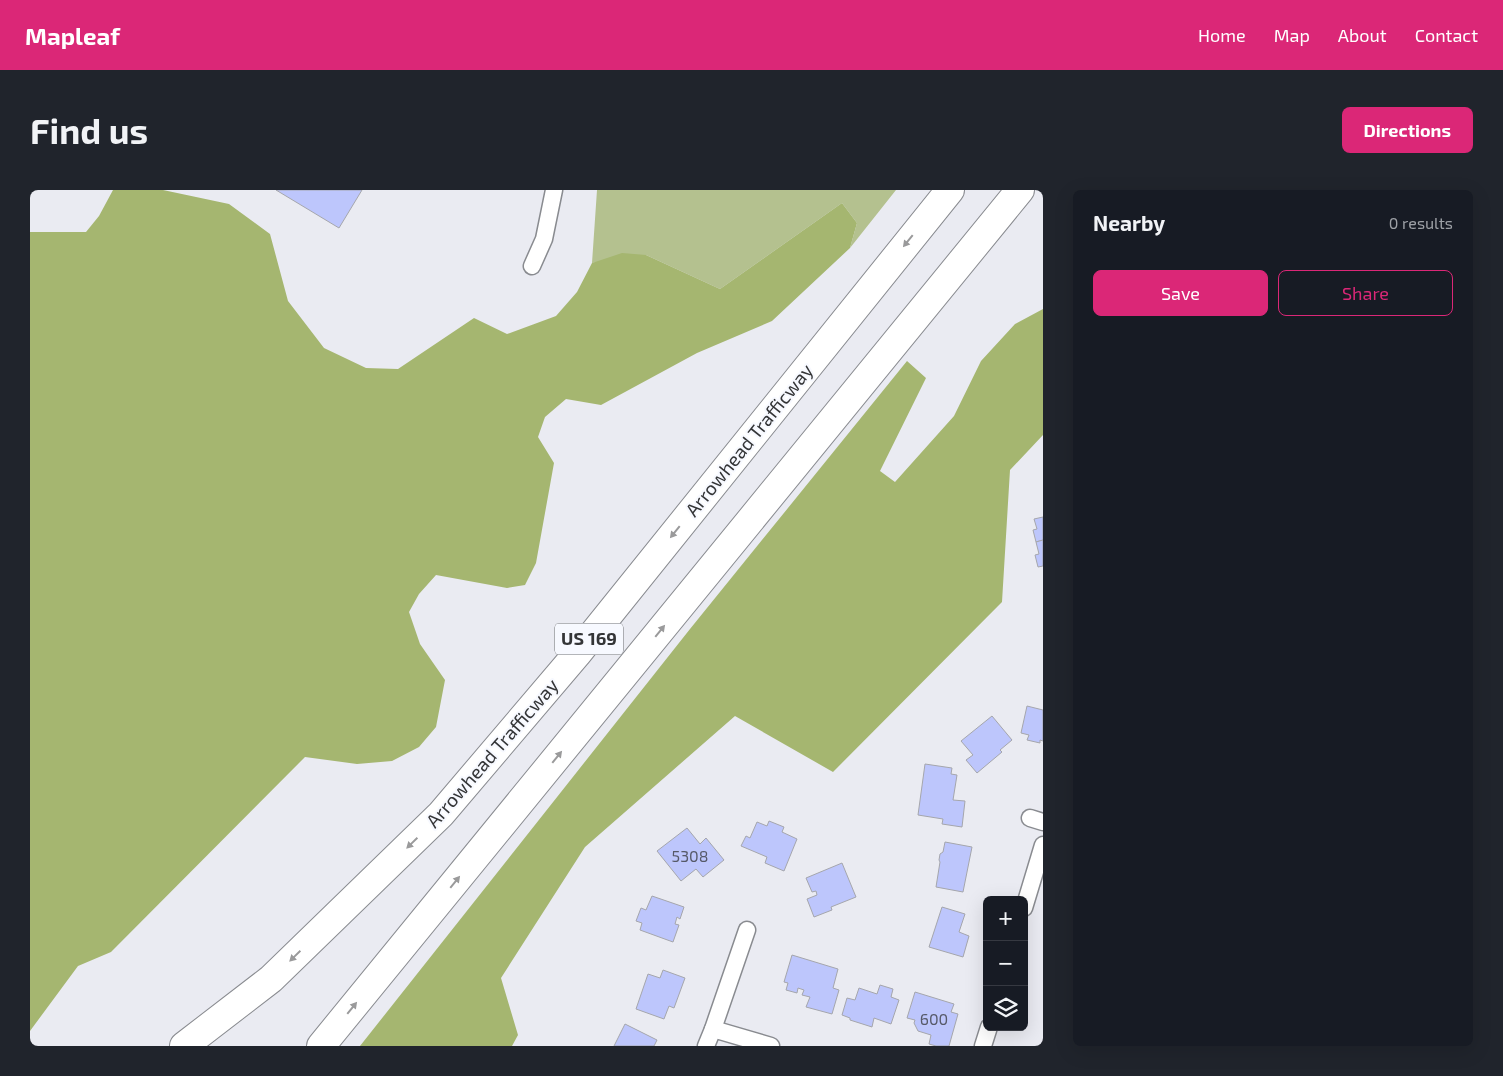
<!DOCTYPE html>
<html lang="en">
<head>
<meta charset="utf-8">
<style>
  body { margin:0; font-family:"Exo 2",sans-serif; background:#20242c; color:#f1f3f6 }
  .controls { position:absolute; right:15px; bottom:15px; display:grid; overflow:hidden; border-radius:8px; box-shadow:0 5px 20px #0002 }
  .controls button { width:45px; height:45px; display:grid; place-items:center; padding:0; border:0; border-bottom:1px solid #363941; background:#171b24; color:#f1f3f6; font:25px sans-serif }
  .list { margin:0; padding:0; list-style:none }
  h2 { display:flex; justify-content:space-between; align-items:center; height:65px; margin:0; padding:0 20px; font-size:21px }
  h2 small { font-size:16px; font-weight:400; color:#9ea1a6 }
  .actions { display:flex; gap:10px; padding:15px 20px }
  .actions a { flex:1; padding:11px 0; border:1px solid #db2777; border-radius:8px; text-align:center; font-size:18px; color:#db2777 }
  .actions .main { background:#db2777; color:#fff }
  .icon { flex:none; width:28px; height:28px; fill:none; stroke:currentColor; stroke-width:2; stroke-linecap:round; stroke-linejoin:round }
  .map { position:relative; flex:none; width:1013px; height:856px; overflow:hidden; border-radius:8px }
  header { display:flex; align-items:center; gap:30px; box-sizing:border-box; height:70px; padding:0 25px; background:#db2777; color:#fff }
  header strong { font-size:24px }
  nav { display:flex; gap:28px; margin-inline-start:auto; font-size:18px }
  .intro { display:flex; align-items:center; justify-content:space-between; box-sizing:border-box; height:120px; padding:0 30px }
  h1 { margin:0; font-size:35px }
  .button { padding:12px 22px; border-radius:8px; background:#db2777; color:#fff; font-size:18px; font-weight:700 }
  main { display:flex; gap:30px; padding:0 30px }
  aside { flex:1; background:#171b24; border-radius:8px; box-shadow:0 5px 20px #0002 }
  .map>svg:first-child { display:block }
</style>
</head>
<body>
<header>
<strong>Mapleaf</strong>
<nav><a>Home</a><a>Map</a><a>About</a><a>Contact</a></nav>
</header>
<div class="intro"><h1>Find us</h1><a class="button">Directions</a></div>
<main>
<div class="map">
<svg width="1013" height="856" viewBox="0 0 1013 856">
  <rect width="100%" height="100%" fill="#eaebf2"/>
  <polygon fill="#b4c18f" points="567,0 866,0 820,58 827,33 812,13 690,99 616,65 562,73"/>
  <g fill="#a5b670">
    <polygon points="83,0 133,0 199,14 240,44 258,111 294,158 336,178 368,179 444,128 477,144 526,126 547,102 562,73 592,63 616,65 690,99 812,13 827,33 820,58 742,131 667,163 571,215 536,209 515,227 508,247 524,273 506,373 495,395 477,398 406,385 389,404 379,422 390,454 415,490 406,537 389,557 362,571 327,574 275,567 81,762 48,776 0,841 0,42 56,42 69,26"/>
    <polygon points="1013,119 1013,245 980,280 972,412 803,582 705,526 555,657 471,788 488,845 482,856 330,856 660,439 877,171 896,188 850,281 865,292 924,226 951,171 985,134"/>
  </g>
  <g fill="#bdc6fc" stroke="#a5a6ac">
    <polygon points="246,0 332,0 309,38"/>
    <polygon points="1013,327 1013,350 1006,352 1003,340 1007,339 1004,329"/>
    <polygon points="1013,350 1013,376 1008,377 1005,365 1009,364 1006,352"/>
    <polygon points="997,516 1013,520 1013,551 1010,550 1010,553 997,550 999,545 991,543"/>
    <polygon points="962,526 982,550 970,560 972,562 947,583 936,570 943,565 931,551"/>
    <polygon points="895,574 922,578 921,584 927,585 923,610 935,611 932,637 912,634 913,629 888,625"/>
    <polygon points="739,631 754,637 752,642 767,649 754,681 735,673 737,667 711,656 716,646 720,648 727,632 737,636"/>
    <polygon points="657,638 670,654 676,648 694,670 673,687 666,679 651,691 627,661"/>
    <polygon points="915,652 942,657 933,702 906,697 910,672 909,670 910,664 913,662"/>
    <polygon points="812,673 826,707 801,717 802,720 784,727 777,709 787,705 786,701 782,702 776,688"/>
    <polygon points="622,706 654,717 650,729 647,727 645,734 649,735 643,752 610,740 612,733 606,731 611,718 616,720"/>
    <polygon points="912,717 935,724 929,742 939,746 933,767 899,757"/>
    <polygon points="762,765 808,779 803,798 809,800 802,824 776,817 780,807 772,805 774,800 768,798 767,803 756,800 758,793 754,792"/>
    <polygon points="633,780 655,788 644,818 639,816 634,829 606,819 618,784 630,788"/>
    <polygon points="850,795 863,799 861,807 869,810 861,834 844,828 842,837 820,830 820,828 812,825 817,808 825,810 829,798 847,804"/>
    <polygon points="885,802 924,814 921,822 928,824 919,856 906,856 899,854 901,845 888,841 884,833 885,830 877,828"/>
    <polygon points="595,834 627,850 624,856 584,856"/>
  </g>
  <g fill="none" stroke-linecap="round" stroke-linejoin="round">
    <defs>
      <g id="minor">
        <polyline points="502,76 514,49 524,0"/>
        <polyline points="1000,628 1013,632"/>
        <polyline points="994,718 1013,655"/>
        <polyline points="683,839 741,856"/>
        <polyline points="676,856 683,839 717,740"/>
        <polyline points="953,856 959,837"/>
      </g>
      <g id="motorway">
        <polyline points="154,856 241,789 411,624 547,464 920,0"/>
        <polyline points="291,856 990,0"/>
      </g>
    </defs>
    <use href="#minor" stroke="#898b90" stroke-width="19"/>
    <use href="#motorway" stroke="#898b90" stroke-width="30"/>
    <use href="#minor" stroke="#fff" stroke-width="16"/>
    <use href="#motorway" stroke="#fff" stroke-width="28"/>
  </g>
  <defs><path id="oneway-solid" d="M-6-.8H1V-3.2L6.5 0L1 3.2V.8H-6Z" transform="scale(1.25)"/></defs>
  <g fill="#9a9a9b">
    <use href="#oneway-solid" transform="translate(878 51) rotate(129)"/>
    <use href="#oneway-solid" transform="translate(645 342) rotate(129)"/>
    <use href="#oneway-solid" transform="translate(630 441) rotate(-51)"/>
    <use href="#oneway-solid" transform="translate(527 567) rotate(-51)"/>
    <use href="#oneway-solid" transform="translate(382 653) rotate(136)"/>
    <use href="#oneway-solid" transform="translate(425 692) rotate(-51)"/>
    <use href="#oneway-solid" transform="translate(265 766) rotate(136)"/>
    <use href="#oneway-solid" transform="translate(322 818) rotate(-51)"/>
  </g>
  <g text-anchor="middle" stroke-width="4" stroke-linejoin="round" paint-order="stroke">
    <g font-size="16" fill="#565968">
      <text x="660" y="672">5308</text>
      <text x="904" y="835">600</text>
    </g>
    <rect fill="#f7f9ff" stroke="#6e7073" stroke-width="1" x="525" y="433.5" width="68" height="31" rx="4"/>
    <g font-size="18" font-weight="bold" fill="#343537">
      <text x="559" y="455">US 169</text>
    </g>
    <g font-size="19" fill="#343537" stroke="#f7f9ff">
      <text transform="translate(719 250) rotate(-51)" y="7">Arrowhead Trafficway</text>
      <text transform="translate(462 563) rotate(-49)" y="7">Arrowhead Trafficway</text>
    </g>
  </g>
</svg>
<div class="controls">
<button>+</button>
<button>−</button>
<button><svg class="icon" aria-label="layers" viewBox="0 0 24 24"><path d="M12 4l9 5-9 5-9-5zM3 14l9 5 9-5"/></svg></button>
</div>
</div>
<aside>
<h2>Nearby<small>0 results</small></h2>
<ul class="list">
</ul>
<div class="actions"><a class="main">Save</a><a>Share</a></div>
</aside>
</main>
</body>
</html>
